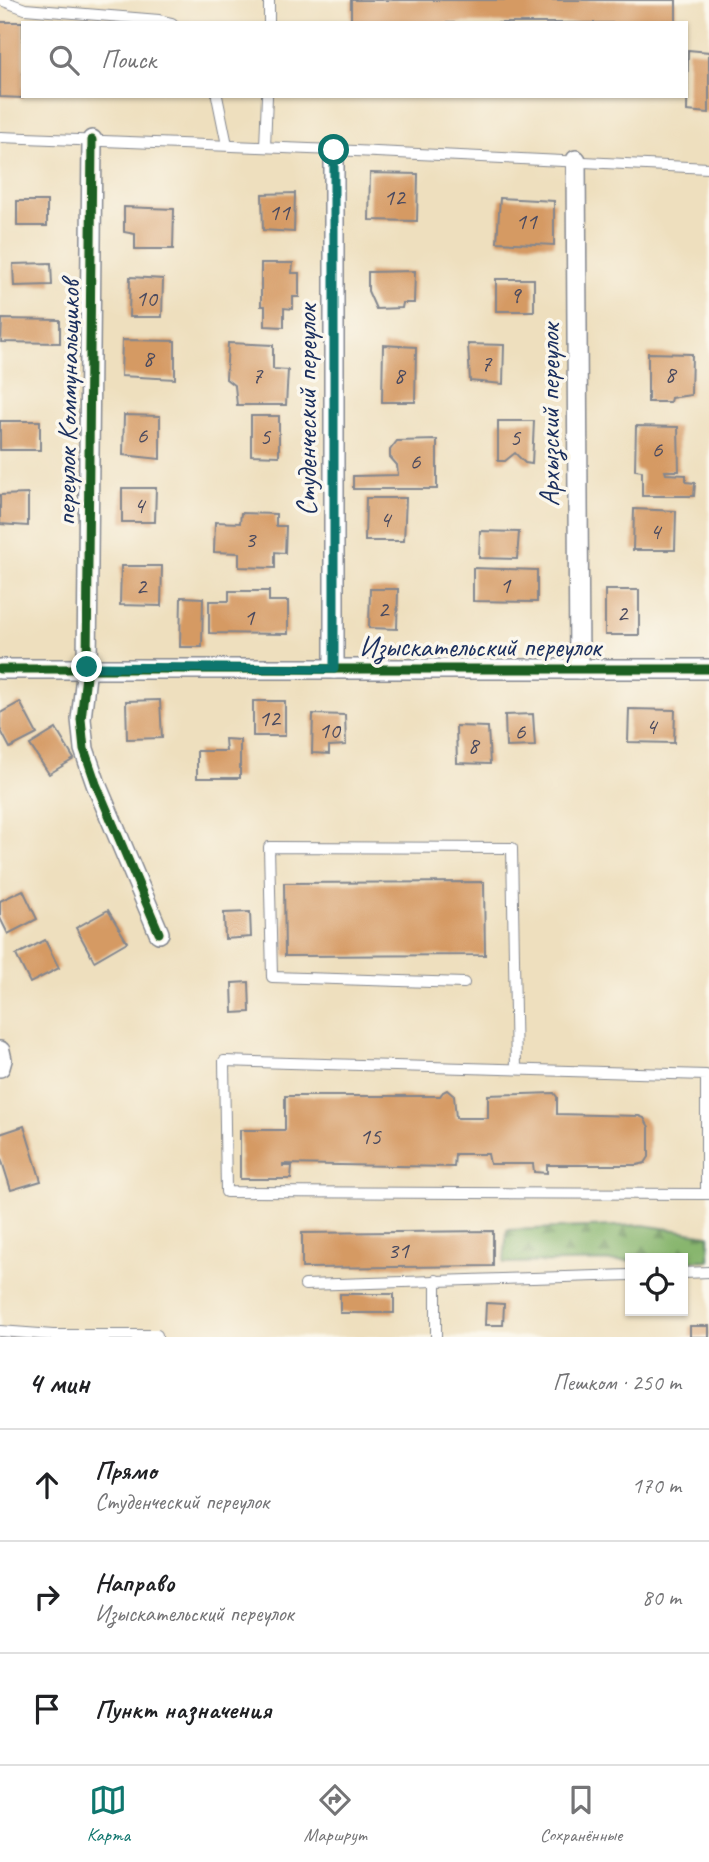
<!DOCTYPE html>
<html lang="ru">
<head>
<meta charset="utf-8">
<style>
  body { margin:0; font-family:Caveat,sans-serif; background:#f2f2f2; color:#202124 }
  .controls { position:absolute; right:21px; bottom:21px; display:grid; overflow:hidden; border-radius:0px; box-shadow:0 2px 5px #0004 }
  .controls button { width:63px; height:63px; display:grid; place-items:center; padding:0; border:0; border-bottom:2px solid #e0e0e0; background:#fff; color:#202124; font:35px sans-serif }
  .stop { position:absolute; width:21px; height:21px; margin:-16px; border:5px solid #0f766e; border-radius:50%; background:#fff }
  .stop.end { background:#0f766e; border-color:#fff; box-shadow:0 2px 7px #0008 }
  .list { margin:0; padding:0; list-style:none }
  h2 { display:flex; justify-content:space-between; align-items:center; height:91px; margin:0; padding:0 28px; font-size:30px }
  h2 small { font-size:23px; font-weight:400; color:#757577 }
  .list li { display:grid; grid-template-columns:46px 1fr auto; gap:21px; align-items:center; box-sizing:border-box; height:112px; padding:0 28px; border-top:2px solid #e0e0e0 }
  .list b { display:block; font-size:26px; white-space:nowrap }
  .list p { margin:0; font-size:23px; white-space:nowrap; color:#757577 }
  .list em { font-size:23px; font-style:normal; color:#757577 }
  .icon { flex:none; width:38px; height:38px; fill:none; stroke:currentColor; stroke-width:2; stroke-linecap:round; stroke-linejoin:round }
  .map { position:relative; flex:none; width:709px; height:1337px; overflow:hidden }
  .search { position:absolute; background:#fff; box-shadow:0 2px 5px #0004; left:21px; right:21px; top:21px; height:77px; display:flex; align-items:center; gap:18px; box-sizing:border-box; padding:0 24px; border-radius:0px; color:#757577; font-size:26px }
  .sheet { height:427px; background:#fff }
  nav { display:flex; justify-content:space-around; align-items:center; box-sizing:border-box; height:98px; border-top:2px solid #e0e0e0; background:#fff; font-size:19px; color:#757577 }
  nav a { display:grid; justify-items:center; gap:4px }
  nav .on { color:#0f766e }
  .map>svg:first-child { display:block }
</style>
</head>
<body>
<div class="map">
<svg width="709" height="1337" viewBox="0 0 709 1337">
  <defs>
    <pattern id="forest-firs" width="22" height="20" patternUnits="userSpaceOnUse" patternTransform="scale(1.75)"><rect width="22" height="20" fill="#88b66e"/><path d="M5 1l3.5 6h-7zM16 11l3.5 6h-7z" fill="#6e945e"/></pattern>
  </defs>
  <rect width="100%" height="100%" fill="#fbf7ec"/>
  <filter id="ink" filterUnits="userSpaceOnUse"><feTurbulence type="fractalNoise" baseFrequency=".0143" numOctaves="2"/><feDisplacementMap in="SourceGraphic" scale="14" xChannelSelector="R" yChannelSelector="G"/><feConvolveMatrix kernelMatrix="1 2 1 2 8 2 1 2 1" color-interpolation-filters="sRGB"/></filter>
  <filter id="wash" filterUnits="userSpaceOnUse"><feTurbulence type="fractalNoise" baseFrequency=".00686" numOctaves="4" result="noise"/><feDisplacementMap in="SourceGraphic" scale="28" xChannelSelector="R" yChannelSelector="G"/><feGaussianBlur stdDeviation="1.57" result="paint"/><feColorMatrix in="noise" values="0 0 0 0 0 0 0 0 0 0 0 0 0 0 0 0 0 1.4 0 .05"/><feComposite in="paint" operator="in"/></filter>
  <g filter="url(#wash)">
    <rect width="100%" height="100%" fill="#eedfbe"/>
    <polygon fill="url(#forest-firs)" stroke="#527266" stroke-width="2" points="643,1225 709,1235 709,1260 683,1261 683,1258 630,1258 630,1261 504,1263 507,1230"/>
    <g id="blocks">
      <g fill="#d59a63">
        <rect x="351" y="0" width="325" height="23"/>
        <polygon points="0,22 23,22 23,98 0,97"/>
        <polygon points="688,50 709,52 709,113 687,111"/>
        <polygon points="370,173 418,174 417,221 369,220"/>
        <polygon points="295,193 294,232 263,230 262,194"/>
        <polygon points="500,198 554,201 554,245 497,242"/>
        <rect x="17" y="201" width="30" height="25"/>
        <polygon points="124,207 174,209 173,249 135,249 135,234 124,232"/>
        <polygon points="51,263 52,285 14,286 13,264"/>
        <polygon points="261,263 293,263 292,273 299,273 299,297 293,297 293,309 284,308 284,327 265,326 265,306 261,306"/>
        <polygon points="415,271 414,303 403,303 402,308 376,309 368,291 368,272"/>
        <polygon points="130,277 163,279 162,317 129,317"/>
        <rect x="496" y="279" width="38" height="32"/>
        <polygon points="2,319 60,320 60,343 1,342"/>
        <polygon points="122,340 175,341 175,379 121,376"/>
        <polygon points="228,343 273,345 273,369 288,370 286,405 237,405 235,386 226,379"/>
        <polygon points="468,344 504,345 503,384 470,381"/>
        <polygon points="383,345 416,347 415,402 382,402"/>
        <polygon points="648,353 692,354 691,395 671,398 670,402 648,402"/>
        <polygon points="124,415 160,416 160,459 123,455"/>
        <polygon points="251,416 279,416 279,456 251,455"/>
        <rect x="0" y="421" width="40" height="29"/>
        <polygon points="498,421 534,421 532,464 525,463 515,453 505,461 498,461"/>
        <polygon points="636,426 678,427 679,471 665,471 666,474 686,475 686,482 695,483 694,496 642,496 642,471 635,470"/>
        <polygon points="437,440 437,489 353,489 353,476 398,475 397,465 390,457 390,450 397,441"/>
        <polygon points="122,488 156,488 155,522 122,522"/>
        <polygon points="28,494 28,526 0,524 0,495"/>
        <polygon points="366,498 406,498 404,541 365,541"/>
        <polygon points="634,509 676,511 675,550 633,550"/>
        <polygon points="241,513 276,514 276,526 286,526 285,553 275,552 275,568 239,567 239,553 214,552 215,522 240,523"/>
        <polygon points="480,531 519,532 517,559 479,558"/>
        <polygon points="121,566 162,566 161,606 120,605"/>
        <polygon points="473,568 537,570 537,602 473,601"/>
        <polygon points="370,589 398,589 397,629 369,628"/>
        <rect x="605" y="590" width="34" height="45"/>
        <polygon points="229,591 269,591 269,601 288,601 288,634 209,633 209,601 229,601"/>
        <polygon points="181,597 203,598 202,647 180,647"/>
        <polygon points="160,700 162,738 127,739 126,701"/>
        <rect x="253" y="701" width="32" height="35"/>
        <polygon points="20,702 37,734 10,748 0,729 0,713"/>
        <polygon points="629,709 675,710 674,743 628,742"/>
        <polygon points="313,714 345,715 346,745 329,746 329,754 312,753"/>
        <polygon points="533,714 535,746 506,747 505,715"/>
        <polygon points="456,726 488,727 490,764 457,763"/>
        <polygon points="56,729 74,759 49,774 30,745"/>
        <polygon points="225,739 240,740 240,778 197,778 197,751 226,751"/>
        <polygon points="484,882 485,955 285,956 284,883"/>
        <polygon points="23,890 37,919 8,934 0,918 0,901"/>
        <polygon points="108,910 127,942 94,961 76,928"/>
        <polygon points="250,912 251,937 225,939 224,913"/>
        <polygon points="45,940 59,968 30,983 16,955"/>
        <polygon points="249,982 250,1012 233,1013 232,983"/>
        <polygon points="447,1090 454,1096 456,1118 488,1118 488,1095 554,1093 557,1097 557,1114 639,1116 644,1118 649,1127 649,1157 645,1163 637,1165 547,1165 547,1173 534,1172 533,1164 490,1164 488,1154 455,1154 454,1167 283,1164 283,1166 292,1166 291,1179 240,1179 240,1130 285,1130 285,1096 440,1096 443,1092"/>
        <polygon points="24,1126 41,1181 11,1190 0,1155 0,1134"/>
        <polygon points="493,1231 493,1266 302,1268 302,1233"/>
        <rect x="340" y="1294" width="54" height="19"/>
        <polygon points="486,1303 504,1304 503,1325 485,1325"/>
        <rect x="690" y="1326" width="19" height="11"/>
      </g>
    </g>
  </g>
  <g filter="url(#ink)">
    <use href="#blocks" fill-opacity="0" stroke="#84878e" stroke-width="2"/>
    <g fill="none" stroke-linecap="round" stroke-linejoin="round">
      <defs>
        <g id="lane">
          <polyline points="1,0 25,9 159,20 172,23"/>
          <polyline points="269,23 269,0"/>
          <polyline points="217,96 227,145"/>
          <polyline points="0,137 334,150 709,168"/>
          <polyline points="265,147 267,96"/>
          <polyline points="464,983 272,977 269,847 512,848 516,1069"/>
          <polyline points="706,1194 706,1075 224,1061 226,1192 706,1194 709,1194"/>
          <polyline points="683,1273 709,1272"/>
          <polyline points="436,1280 436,1337"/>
          <polyline points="305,1285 630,1275"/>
          <polyline points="0,1331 53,1335 157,1335 157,1337"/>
        </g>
        <g id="street">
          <polyline points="92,140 87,667 81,719 84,749 96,784 159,933"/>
          <polyline points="576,160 579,669"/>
          <polyline points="0,669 709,669"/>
          <polyline points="334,669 334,150"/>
          <polyline points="0,1051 2,1060 0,1067"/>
        </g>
      </defs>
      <use href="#lane" stroke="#84878e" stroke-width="12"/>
      <use href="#street" stroke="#84878e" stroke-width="22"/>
      <use href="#lane" stroke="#fff" stroke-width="10"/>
      <use href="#street" stroke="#fff" stroke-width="19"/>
      <defs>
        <g id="cycleway">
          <polyline points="92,140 87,667 81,719 84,749 96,784 159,933"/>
          <polyline points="0,669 709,669"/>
        </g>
      </defs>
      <use href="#cycleway" stroke="#fbf7ec" stroke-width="13"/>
      <use href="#cycleway" stroke="#1b5e20" stroke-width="9"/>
    </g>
  </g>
  <g fill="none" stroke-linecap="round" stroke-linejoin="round" filter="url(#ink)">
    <polyline stroke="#0f766e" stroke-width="9" points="87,667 334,669 334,150"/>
  </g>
  <g text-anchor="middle" stroke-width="7" stroke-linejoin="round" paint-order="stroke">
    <g font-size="24" fill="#4a4a5f">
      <text x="394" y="205">12</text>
      <text x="279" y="220">11</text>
      <text x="526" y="229">11</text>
      <text x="515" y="303">9</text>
      <text x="146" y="306">10</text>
      <text x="148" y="366">8</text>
      <text x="486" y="371">7</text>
      <text x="670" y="382">8</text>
      <text x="257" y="383">7</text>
      <text x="399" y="383">8</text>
      <text x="142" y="443">6</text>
      <text x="265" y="444">5</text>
      <text x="515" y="445">5</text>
      <text x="657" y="457">6</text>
      <text x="415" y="469">6</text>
      <text x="139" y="513">4</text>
      <text x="385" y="527">4</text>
      <text x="655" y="539">4</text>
      <text x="250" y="547">3</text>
      <text x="505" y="593">1</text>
      <text x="141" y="594">2</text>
      <text x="383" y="617">2</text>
      <text x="622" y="621">2</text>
      <text x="249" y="625">1</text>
      <text x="269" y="726">12</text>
      <text x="651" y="734">4</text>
      <text x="329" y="738">10</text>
      <text x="520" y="739">6</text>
      <text x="473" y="753">8</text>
      <text x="370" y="1144">15</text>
      <text x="398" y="1258">31</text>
    </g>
    <g font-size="28" fill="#1b2f5e" stroke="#fbf7ec">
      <text transform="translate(67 403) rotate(-89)" y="10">переулок Коммунальщиков</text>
      <text transform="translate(306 410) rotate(-90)" y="10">Студенческий переулок</text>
      <text transform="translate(549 415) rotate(-90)" y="10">Архызский переулок</text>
      <text x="480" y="656">Изыскательский переулок</text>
    </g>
  </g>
</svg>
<div class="controls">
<button><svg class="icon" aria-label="locate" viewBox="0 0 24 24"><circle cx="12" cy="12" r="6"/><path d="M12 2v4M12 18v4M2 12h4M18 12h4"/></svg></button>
</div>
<div class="stop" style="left:334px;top:150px"></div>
<div class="stop end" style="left:87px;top:667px"></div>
<div class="search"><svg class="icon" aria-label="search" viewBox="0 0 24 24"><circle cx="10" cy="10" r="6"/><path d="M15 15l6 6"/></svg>Поиск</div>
</div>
<section class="sheet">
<h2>4 мин<small>Пешком · 250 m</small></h2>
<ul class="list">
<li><svg class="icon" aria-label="ahead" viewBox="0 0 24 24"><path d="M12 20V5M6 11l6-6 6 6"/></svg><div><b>Прямо</b><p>Студенческий переулок</p></div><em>170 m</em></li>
<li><svg class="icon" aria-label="right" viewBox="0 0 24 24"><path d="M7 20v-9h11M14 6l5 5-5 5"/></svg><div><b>Направо</b><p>Изыскательский переулок</p></div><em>80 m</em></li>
<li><svg class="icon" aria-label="arrive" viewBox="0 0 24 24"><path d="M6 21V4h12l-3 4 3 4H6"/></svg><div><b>Пункт назначения</b></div></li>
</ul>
</section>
<nav>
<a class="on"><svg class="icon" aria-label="map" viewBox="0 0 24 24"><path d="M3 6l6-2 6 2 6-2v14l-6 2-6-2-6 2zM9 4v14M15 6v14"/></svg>Карта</a>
<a><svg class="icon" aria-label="directions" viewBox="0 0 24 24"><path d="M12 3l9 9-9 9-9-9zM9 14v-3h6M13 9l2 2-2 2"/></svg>Маршрут</a>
<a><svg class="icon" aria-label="saved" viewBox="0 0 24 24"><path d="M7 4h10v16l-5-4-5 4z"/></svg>Сохранённые</a>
</nav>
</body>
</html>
